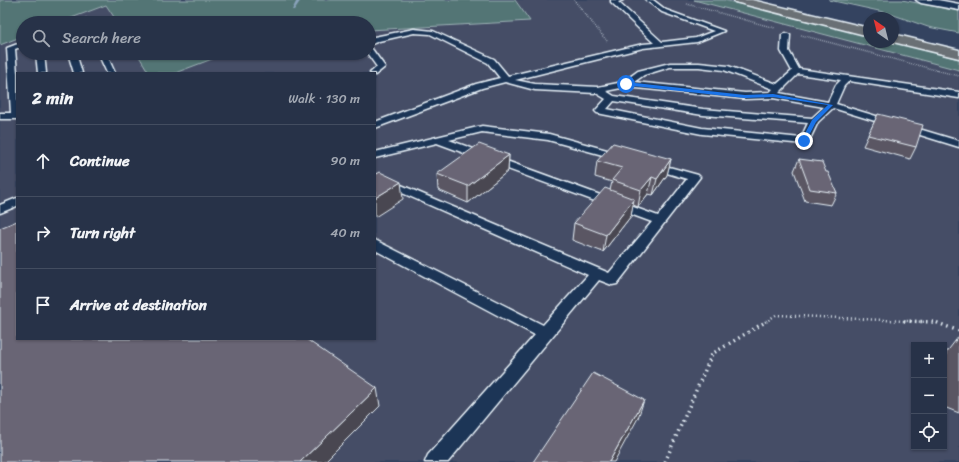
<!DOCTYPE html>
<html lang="en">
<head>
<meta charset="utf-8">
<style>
  body { margin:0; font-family:Sriracha,sans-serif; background:#333e52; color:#f1f3f6 }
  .controls { position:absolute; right:12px; bottom:12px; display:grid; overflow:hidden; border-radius:0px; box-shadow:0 1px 3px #0004 }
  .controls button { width:36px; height:36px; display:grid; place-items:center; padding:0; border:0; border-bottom:1px solid #434d60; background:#273248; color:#f1f3f6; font:20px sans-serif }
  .compass { position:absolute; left:863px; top:12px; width:36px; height:36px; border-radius:50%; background:#273248; box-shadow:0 1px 3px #0004; rotate:325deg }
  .stop { position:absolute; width:12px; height:12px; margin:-9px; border:3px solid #1a73e8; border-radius:50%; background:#fff }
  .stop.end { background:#1a73e8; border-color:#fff; box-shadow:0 1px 4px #0008 }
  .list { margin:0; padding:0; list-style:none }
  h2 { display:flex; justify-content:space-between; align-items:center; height:52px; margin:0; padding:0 16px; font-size:17px }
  h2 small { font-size:13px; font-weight:400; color:#a4aab4 }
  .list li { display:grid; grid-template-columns:26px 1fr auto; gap:12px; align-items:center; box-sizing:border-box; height:72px; padding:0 16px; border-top:1px solid #434d60 }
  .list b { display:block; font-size:15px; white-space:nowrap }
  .list em { font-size:13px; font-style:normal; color:#a4aab4 }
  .icon { flex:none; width:22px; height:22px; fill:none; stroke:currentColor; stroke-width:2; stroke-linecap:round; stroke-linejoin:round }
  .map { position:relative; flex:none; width:959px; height:462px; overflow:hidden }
  .search { position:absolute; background:#273248; box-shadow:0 1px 3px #0004; left:16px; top:16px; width:360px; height:44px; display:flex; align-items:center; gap:10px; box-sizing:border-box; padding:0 14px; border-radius:22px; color:#a4aab4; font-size:15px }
  .panel { position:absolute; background:#273248; box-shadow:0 1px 3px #0004; left:16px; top:72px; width:360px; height:268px; border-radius:0px }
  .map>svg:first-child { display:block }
</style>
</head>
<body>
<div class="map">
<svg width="959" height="462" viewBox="0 0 959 462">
  <rect width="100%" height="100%" fill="#344360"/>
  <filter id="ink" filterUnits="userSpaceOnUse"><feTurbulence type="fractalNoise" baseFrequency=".025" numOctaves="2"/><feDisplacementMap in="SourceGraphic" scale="8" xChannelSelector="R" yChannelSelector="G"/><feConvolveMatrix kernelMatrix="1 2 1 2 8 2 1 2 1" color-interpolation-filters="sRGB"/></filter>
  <g filter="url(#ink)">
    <g fill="#444d66" fill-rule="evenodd">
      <path d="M515,0h179l265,70v392h-959v-417l23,-9v17h114l12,20h-132v266h358v-266h-200l53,-20h141v-23l160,-9zM914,345h30v102h-30z"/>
      <polygon points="106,5 118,23 58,23"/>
    </g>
    <g fill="#537575" stroke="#9eb3b6">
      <polygon points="0,0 515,0 530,21 369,30 369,23 118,23 106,5 58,23 23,23 23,36 0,45"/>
      <polygon points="694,0 724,0 869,36 869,42 893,42 959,59 959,70"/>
      <polygon points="829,0 902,0 959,11 959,33 928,27 888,13"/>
      <polygon points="137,53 228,53 175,73 149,73"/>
    </g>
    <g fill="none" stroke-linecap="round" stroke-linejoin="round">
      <polygon fill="#89a2ba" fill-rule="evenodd" points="297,0 301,0 294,10 292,10"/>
      <defs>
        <g id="lane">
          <path d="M611,0h12l-5,2 44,40 34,-4 18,-7 -52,-19 -16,-12h7l13,10 58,21 -27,11 -54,6 -128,32 20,4 63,3 25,-5 15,-11 32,-8h29l29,3 49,18 15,-13 -11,-20 1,-16 4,-2 4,2 -1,16 10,18 160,23v6l-110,-17 -5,5 -8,18 123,37v6l-126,-39 -15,14 -9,19 -5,3 -102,-10 -105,-21 -2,-2 11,-12 -10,-6 -61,-3 -30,-8 -23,6 -107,40v-6l101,-38 24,-6 -12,-15 -58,-29 -16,-1 -35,8 -10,4v-5l5,-3 40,-8 19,2 61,28 14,17 135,-32 11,-1 -43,-41zM670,67h29l25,3 49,19 -3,3 -25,1 -111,-11 10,-7zM798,74l43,6 -5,5 -8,17 -49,-9zM626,87l119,12 28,-1 51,9 -12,11 -109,-9 -89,-13 -8,-5zM614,101l89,14 105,8 -7,15 -99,-10 -95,-19z"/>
          <polygon points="86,19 90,23 78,23"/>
          <polygon points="23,42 23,46 15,49 17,73 17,119 0,119 0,113 11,113 7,48"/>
          <polygon points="369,49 372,49 385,67 375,75 375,73 370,73 377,67 367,53 369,53"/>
          <polygon points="36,53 44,53 46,73 38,73"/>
          <polygon points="68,53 76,53 82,73 74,73"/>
          <polygon points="98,53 106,53 115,73 107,73"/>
          <polygon points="482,126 549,134 625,155 626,157 625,159 621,160 548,140 482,132 449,140 658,216 687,179 647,167 645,165 647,163 651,162 698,175 700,177 617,284 612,285 599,280 448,462 425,462 428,455 535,335 375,250 375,240 543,325 588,275 375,181 375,174 609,273 652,222 437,143 375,158 375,152"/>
          <polygon points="17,198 17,206 0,213 0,205"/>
        </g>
        <polygon id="secondary" points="916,0 938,0 959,4 959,10 921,3"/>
        <g id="highway">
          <polygon points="734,0 752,0 869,28 869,36 735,2"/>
          <polygon points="893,34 959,50 959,58 893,42"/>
        </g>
      </defs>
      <use href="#lane" stroke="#e8f1f8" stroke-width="3"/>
      <use href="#secondary" stroke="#e8f1f8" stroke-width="3"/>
      <use href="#highway" stroke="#e8f1f8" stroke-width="3"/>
      <g stroke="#e8f1f8" stroke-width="1.5" stroke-dasharray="0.5 1.5" stroke-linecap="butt">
        <polyline points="574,0 607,41"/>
        <polyline points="687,4 775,28"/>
        <polyline points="801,35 959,76"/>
      </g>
      <polyline stroke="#e8f1f8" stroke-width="2.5" stroke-dasharray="1 3" stroke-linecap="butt" points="765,322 776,315 927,322"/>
      <g stroke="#e8f1f8" stroke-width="3.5" stroke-dasharray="1.5 4" stroke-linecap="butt">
        <polyline points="904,321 935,322 959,331"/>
        <polyline points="665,462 712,354 767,321"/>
      </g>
      <use href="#lane" fill="#1d3557" fill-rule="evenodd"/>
      <use href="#secondary" fill="#1d3557" fill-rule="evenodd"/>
      <use href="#highway" fill="#6a7074" fill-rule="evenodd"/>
    </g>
    <g fill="#5a5764" stroke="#e8f1f8">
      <polygon points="878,114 916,147 910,159 863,146"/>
      <polygon points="509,155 508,171 468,203 438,190 437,174"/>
      <polygon points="671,159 667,175 653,195 648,194 638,207 633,205 631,216 603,252 572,240 574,223 610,190 612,182 595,177 597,161"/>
      <polygon points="799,159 826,172 837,193 831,205 805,201 794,171"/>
      <polygon points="959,336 959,413 944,407 944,385 946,353"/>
    </g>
    <g fill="#4a4751" stroke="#e8f1f8">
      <polygon points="509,155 508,171 468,203 468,186"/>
      <polygon points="671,159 667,175 653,195 657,179"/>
      <polygon points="652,177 648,194 638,207 641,190"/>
      <polygon points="401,182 403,199 375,217 375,198"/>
      <polygon points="634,199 631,216 603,252 606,235"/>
      <polygon points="377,388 380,406 324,462 300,462"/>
      <polygon points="644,400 638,418 614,462 609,462"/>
    </g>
    <g fill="#696574" stroke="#e8f1f8">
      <polygon points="878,114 923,125 916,147 868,135"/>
      <polygon points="613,143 671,159 657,179 652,177 641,190 612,180 622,168 597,161"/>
      <polygon points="479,144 509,155 468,186 437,174"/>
      <polygon points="799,159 822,162 826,172 828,172 837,193 810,189"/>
      <polygon points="380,172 401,182 375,198 375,175"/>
      <polygon points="605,188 634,199 606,235 574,223"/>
      <polygon points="17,221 17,339 306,339 377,388 300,462 0,462 0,228"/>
      <polygon points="593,373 644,400 609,462 533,462"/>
    </g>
  </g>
  <polygon fill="#1a73e8" points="626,82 745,95 773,94 833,105 816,122 806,141 804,143 801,141 812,120 828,105 773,97 745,98 624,85"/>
</svg>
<div class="controls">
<button>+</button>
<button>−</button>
<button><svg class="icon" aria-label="locate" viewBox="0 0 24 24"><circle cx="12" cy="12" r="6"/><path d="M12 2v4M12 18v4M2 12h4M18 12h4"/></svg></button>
</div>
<svg class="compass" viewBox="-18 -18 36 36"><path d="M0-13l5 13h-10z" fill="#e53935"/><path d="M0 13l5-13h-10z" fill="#a4aab4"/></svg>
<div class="stop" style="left:626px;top:84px"></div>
<div class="stop end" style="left:804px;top:141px"></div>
<div class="search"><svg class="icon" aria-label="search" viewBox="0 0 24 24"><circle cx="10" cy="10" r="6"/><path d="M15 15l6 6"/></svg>Search here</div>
<section class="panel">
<h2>2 min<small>Walk · 130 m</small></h2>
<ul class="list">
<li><svg class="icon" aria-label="ahead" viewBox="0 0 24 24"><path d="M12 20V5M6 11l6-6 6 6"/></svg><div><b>Continue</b></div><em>90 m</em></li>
<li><svg class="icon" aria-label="right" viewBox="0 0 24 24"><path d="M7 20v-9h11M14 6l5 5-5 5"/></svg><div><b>Turn right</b></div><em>40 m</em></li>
<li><svg class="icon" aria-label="arrive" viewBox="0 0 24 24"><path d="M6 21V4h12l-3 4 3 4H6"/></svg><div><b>Arrive at destination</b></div></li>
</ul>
</section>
</div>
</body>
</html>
